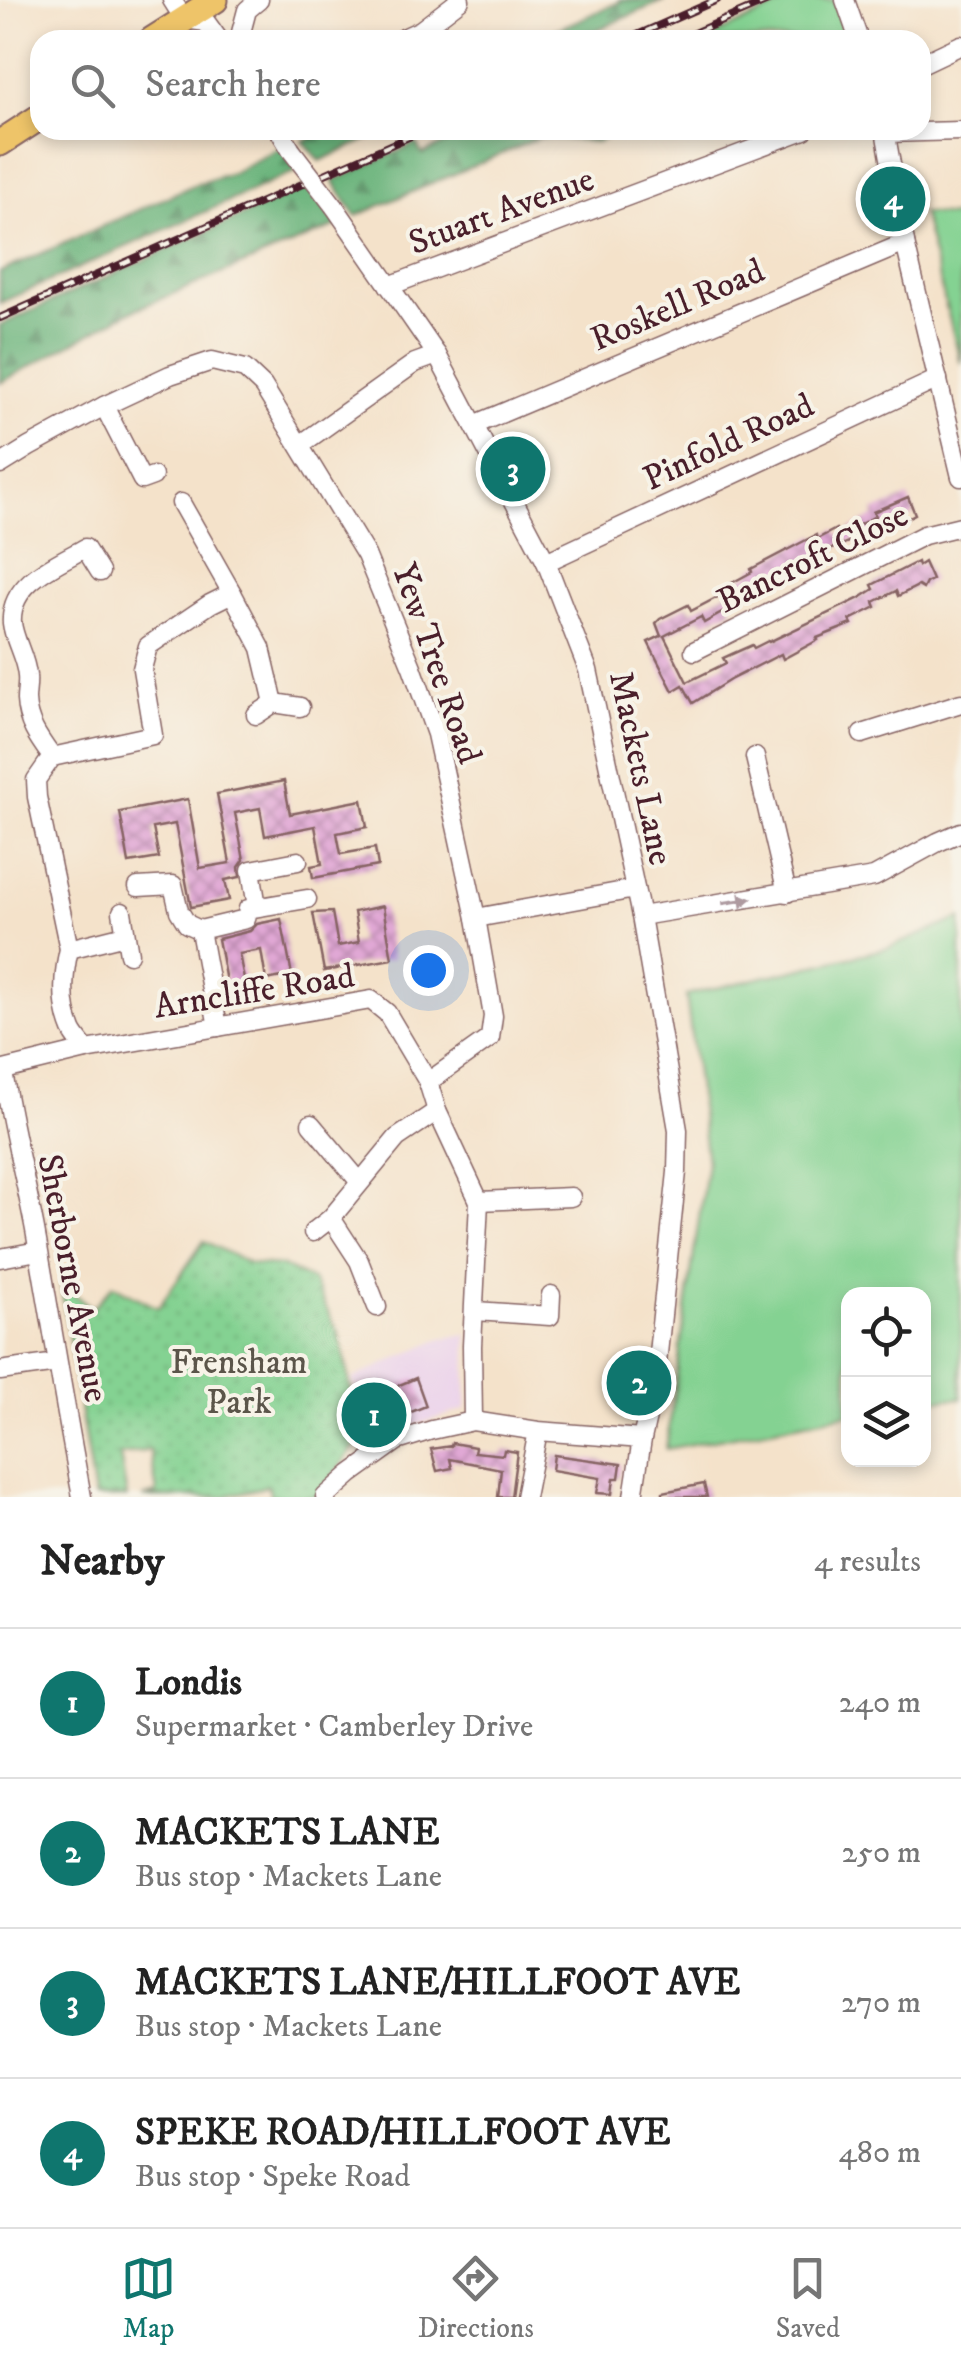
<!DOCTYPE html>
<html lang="en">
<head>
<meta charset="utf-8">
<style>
  body { margin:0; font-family:"IM FELL DW Pica",serif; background:#f2f2f2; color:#222 }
  .controls { position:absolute; right:30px; bottom:30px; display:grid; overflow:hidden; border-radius:20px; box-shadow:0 5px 15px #0003 }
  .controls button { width:90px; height:90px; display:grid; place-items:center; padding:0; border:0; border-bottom:2px solid #e0e0e0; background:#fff; color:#222; font:50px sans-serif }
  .you { position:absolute; left:428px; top:970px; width:35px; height:35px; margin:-25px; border:8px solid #fff; border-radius:50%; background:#1a73e8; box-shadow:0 0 0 15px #1a73e833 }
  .badge { display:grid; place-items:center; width:65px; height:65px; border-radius:50%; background:#0f766e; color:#fff; font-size:32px; font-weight:700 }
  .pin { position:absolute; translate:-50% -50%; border:5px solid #fff; box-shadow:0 2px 10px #0006 }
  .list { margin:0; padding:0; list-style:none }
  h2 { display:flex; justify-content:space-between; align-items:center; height:130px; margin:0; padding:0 40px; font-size:42px }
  h2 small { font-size:32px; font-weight:400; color:#767676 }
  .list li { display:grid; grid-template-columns:65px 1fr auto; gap:30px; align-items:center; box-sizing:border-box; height:150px; padding:0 40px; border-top:2px solid #e0e0e0 }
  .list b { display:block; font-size:38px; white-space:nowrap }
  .list p { margin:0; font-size:32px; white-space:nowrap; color:#767676 }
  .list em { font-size:32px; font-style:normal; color:#767676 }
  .icon { flex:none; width:55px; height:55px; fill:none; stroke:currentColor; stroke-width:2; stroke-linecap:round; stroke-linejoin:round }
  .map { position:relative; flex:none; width:961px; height:1497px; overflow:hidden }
  .search { position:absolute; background:#fff; box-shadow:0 5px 15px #0003; left:30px; right:30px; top:30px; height:110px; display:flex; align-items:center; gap:25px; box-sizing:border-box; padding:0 35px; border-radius:30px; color:#767676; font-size:38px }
  .sheet { height:730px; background:#fff }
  nav { display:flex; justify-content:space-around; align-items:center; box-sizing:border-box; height:140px; border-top:2px solid #e0e0e0; background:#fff; font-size:28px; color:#767676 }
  nav a { display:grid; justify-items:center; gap:5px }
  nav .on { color:#0f766e }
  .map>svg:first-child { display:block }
</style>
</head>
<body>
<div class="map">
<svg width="961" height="1497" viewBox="0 0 961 1497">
  <defs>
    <pattern id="forest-firs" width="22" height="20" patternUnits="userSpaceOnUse" patternTransform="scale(2.5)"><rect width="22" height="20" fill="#6bb47c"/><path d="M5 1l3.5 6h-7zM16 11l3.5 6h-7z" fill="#5a9266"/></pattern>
    <pattern id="park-dots" width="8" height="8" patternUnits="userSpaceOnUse" patternTransform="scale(2.5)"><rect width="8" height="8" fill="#84d292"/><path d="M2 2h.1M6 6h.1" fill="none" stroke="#74b47e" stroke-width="1.8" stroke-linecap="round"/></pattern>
    <pattern id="building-cross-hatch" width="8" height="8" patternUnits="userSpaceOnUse" patternTransform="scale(2.5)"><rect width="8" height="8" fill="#e1a8d5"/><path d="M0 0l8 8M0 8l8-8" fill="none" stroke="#b888ad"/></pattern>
  </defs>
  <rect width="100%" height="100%" fill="#f7f3e8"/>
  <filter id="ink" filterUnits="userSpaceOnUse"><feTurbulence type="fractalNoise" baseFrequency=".01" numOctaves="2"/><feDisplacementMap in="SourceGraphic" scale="20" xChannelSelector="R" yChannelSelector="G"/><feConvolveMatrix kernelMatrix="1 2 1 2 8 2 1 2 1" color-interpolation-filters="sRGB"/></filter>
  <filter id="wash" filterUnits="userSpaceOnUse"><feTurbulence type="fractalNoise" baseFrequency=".0048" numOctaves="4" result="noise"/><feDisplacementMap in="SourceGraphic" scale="40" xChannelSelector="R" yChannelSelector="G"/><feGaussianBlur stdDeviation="2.25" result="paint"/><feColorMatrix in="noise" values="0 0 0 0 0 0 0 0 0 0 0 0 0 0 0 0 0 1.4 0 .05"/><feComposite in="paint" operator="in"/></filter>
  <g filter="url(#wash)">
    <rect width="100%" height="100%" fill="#f4e2ca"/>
    <polygon fill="#ebd1eb" points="467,1334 466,1409 372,1439 352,1379 439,1339"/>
    <g fill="#84d292" stroke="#67785e" stroke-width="2.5">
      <polygon points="793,0 835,0 844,32 825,40 703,40"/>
      <polygon points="922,213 961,217 961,364"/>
      <polygon points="961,918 961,1398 924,1401 924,1294 848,1294 848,1414 666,1449 707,1162 686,995 888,948"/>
    </g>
    <g fill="url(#forest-firs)" stroke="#5a6a54" stroke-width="2.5">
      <polygon points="619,0 665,0 592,32 593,37 587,40 533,40 620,2"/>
      <polygon points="328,130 388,130 320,161 303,141"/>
      <polygon points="476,130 619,130 598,142 541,137 356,216 333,181 416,143 422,154"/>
      <polygon points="281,147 299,170 0,303 0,272 194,185 232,173"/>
      <polygon points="310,185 339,225 129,312 0,383 0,325"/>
    </g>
    <polygon fill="url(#park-dots)" stroke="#67785e" stroke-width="2.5" points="204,1241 250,1264 282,1266 313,1281 341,1339 351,1390 365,1432 318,1497 271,1497 268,1486 222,1497 143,1497 157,1493 150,1450 120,1455 127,1497 94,1497 61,1285 93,1308 113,1285 158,1308"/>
    <g id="blocks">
      <g fill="url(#building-cross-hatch)">
        <polygon points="908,497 915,514 858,544 855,539 834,548 774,579 775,581 761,589 760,587 745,594 729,602 733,609 724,614 722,613 704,623 701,617 664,636 687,682 726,663 723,658 732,654 752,645 754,648 768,641 769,642 860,598 874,589 872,585 917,562 918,566 924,562 932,580 926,583 923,589 918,586 898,596 896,591 874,602 876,607 850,620 852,624 817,638 818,640 783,659 781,654 730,680 693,703 683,685 673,691 648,642 661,636 656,623 660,619 688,605 691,611 731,590 728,585 752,572 751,569 808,539 816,535 817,539 836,529 839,536 875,516 873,512"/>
        <polygon points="284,781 290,814 362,800 367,827 337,833 341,854 375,848 378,866 313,878 311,866 322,864 315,826 265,836 260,808 235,813 244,860 239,867 240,877 225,880 229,900 191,907 175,824 153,828 159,858 129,863 120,812 188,799 200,868 230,863 217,794"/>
        <polygon points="383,906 392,959 324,971 313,913 332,912 338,946 359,942 354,912"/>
        <polygon points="281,919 292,975 266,980 261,950 239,954 246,989 228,992 218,939 250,931 257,924"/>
        <polygon points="416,1378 426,1406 369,1429 359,1402"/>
        <polygon points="452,1443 475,1447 474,1452 503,1455 504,1450 517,1452 511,1497 498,1497 501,1469 450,1459 452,1468 437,1471 431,1449 451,1446"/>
        <polygon points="554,1455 621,1464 619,1478 614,1478 612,1494 597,1493 600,1478 552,1470"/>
        <polygon points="704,1484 707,1497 663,1497 663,1492"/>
      </g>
    </g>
  </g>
  <g filter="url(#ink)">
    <use href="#blocks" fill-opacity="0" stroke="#866363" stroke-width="2.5"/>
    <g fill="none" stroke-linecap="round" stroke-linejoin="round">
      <defs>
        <g id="minor">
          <polyline points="172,0 184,19 206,22 219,40"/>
          <polyline points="845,0 859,40"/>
          <polyline points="239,40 247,10 259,0"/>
          <polyline points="399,40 421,30 460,0"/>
          <polyline points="921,64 961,45"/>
          <polyline points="279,130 291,150"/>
          <polyline points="885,130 905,243 961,477"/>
          <polyline points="886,133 961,131"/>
          <polyline points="334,206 437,355 546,562 588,670 641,916 678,1130 677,1172 655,1382 642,1439 633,1497"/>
          <polyline points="389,286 804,130"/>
          <polyline points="104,406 142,480 153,476"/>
          <polyline points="474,425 905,243"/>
          <polyline points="300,445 415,363 437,355"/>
          <polyline points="0,465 29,447 104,406 170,375 212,361 245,369 263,386 366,555 412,667 436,734 476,918 493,1016 490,1038 428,1082"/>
          <polyline points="181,503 232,593"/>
          <polyline points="546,562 938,379"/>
          <polyline points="694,651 924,535 961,526"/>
          <polyline points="256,715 274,703 300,707"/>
          <polyline points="862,734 961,703"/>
          <polyline points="52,757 153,735 142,669 148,646 210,604 232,593 261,648 274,703"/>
          <polyline points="755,757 787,893"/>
          <polyline points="138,887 173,885 179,911 187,924 200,930"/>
          <polyline points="257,907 251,870 298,861"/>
          <polyline points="122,912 129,954"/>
          <polyline points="641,916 874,877 938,842 961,832"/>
          <polyline points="476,918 635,889"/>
          <polyline points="69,949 125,935"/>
          <polyline points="218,1027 200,930 246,919 248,909 307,899"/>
          <path d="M86,1050c-4,-6 -11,-13 -14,-20 -11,-26 -9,-55 -3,-81l-32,-152 -1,-17 16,-23c-13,-18 -25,-34 -26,-57 0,-8 2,-16 1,-24 -1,-18 -13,-35 -15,-53 -3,-41 45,-59 73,-75l15,24"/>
          <polyline points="0,1071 86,1050 371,1000 387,1013 428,1082 437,1111 479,1201 472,1346 473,1421"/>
          <path d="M3,1071c8,54 22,106 32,159 16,89 30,178 47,267"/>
          <polyline points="311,1124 359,1181"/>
          <polyline points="479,1201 571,1197"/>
          <polyline points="313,1232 331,1218"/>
          <polyline points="0,1258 38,1251"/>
          <polyline points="377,1307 359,1261 331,1218 397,1138 437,1111"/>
          <polyline points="475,1311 550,1316 551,1295"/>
          <polyline points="0,1371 57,1363"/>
          <polyline points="325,1497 351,1474 397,1441 432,1430 473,1421 538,1431 642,1439"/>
          <polyline points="525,1497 538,1431"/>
        </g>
        <g id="highway">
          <polyline points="152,40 215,0"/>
          <polyline points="0,143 40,117"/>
        </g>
      </defs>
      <use href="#minor" stroke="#866363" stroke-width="21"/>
      <use href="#highway" stroke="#866363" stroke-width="29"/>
      <use href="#minor" stroke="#fff" stroke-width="18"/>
      <use href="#highway" stroke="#eec469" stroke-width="25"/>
      <defs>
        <g id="rail">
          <polyline points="626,40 717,0"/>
          <polyline points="678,40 770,0"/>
          <polyline points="0,318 424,130"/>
        </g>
      </defs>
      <use href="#rail" stroke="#4a1f2b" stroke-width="8"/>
      <use href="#rail" stroke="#f7f3e8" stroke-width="4" stroke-dasharray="11" stroke-linecap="butt"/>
      <defs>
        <polyline id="minor-bridge" points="291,150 334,206"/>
      </defs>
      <use href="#minor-bridge" stroke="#866363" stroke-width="21" stroke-linecap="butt"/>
      <use href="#minor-bridge" stroke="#fff" stroke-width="18"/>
    </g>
    <defs><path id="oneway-solid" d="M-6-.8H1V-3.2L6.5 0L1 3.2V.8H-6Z" transform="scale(2.5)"/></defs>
    <use fill="#ae9aa0" href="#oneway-solid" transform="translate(737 901) rotate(-9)"/>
  </g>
  <g text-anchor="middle" stroke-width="8" stroke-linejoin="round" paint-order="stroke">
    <g font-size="35" fill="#4a1f2b" stroke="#f7f3e8">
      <text transform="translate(501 210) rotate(-20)" y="12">Stuart Avenue</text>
      <text transform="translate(677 304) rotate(-23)" y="12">Roskell Road</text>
      <text transform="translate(728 441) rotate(-25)" y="12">Pinfold Road</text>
      <text transform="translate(812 557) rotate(-26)" y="12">Bancroft Close</text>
      <text transform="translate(438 663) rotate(71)" y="12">Yew Tree Road</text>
      <text transform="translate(642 768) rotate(78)" y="12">Mackets Lane</text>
      <text transform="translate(254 990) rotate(-9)" y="12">Arncliffe Road</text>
      <text transform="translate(74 1278) rotate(79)" y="12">Sherborne Avenue</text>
    </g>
    <g font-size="35" fill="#5b554a" stroke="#f7f3e8">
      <text x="239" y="1373">Frensham<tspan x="239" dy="40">Park</tspan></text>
    </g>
  </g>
</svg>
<div class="controls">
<button><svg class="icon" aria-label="locate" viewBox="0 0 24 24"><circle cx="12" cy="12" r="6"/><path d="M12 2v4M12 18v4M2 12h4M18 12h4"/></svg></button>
<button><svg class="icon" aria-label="layers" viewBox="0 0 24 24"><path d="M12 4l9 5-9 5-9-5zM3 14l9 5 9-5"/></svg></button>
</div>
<div class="you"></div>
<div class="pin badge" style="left:374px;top:1415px">1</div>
<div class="pin badge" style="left:639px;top:1383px">2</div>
<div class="pin badge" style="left:513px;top:469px">3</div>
<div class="pin badge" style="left:893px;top:199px">4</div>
<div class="search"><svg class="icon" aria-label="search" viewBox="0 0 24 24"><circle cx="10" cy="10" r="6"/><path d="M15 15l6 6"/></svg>Search here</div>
</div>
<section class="sheet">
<h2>Nearby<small>4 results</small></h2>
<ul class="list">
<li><span class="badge">1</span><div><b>Londis</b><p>Supermarket · Camberley Drive</p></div><em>240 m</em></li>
<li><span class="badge">2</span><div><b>MACKETS LANE</b><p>Bus stop · Mackets Lane</p></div><em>250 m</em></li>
<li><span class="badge">3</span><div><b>MACKETS LANE/HILLFOOT AVE</b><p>Bus stop · Mackets Lane</p></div><em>270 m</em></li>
<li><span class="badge">4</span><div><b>SPEKE ROAD/HILLFOOT AVE</b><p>Bus stop · Speke Road</p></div><em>480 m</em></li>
</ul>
</section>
<nav>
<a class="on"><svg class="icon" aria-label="map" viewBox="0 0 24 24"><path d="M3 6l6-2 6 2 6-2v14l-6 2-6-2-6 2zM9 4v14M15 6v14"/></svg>Map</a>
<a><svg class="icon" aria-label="directions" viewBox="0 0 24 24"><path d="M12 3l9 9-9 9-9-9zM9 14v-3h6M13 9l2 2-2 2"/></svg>Directions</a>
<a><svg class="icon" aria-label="saved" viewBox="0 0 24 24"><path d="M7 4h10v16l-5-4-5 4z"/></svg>Saved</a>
</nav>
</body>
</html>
